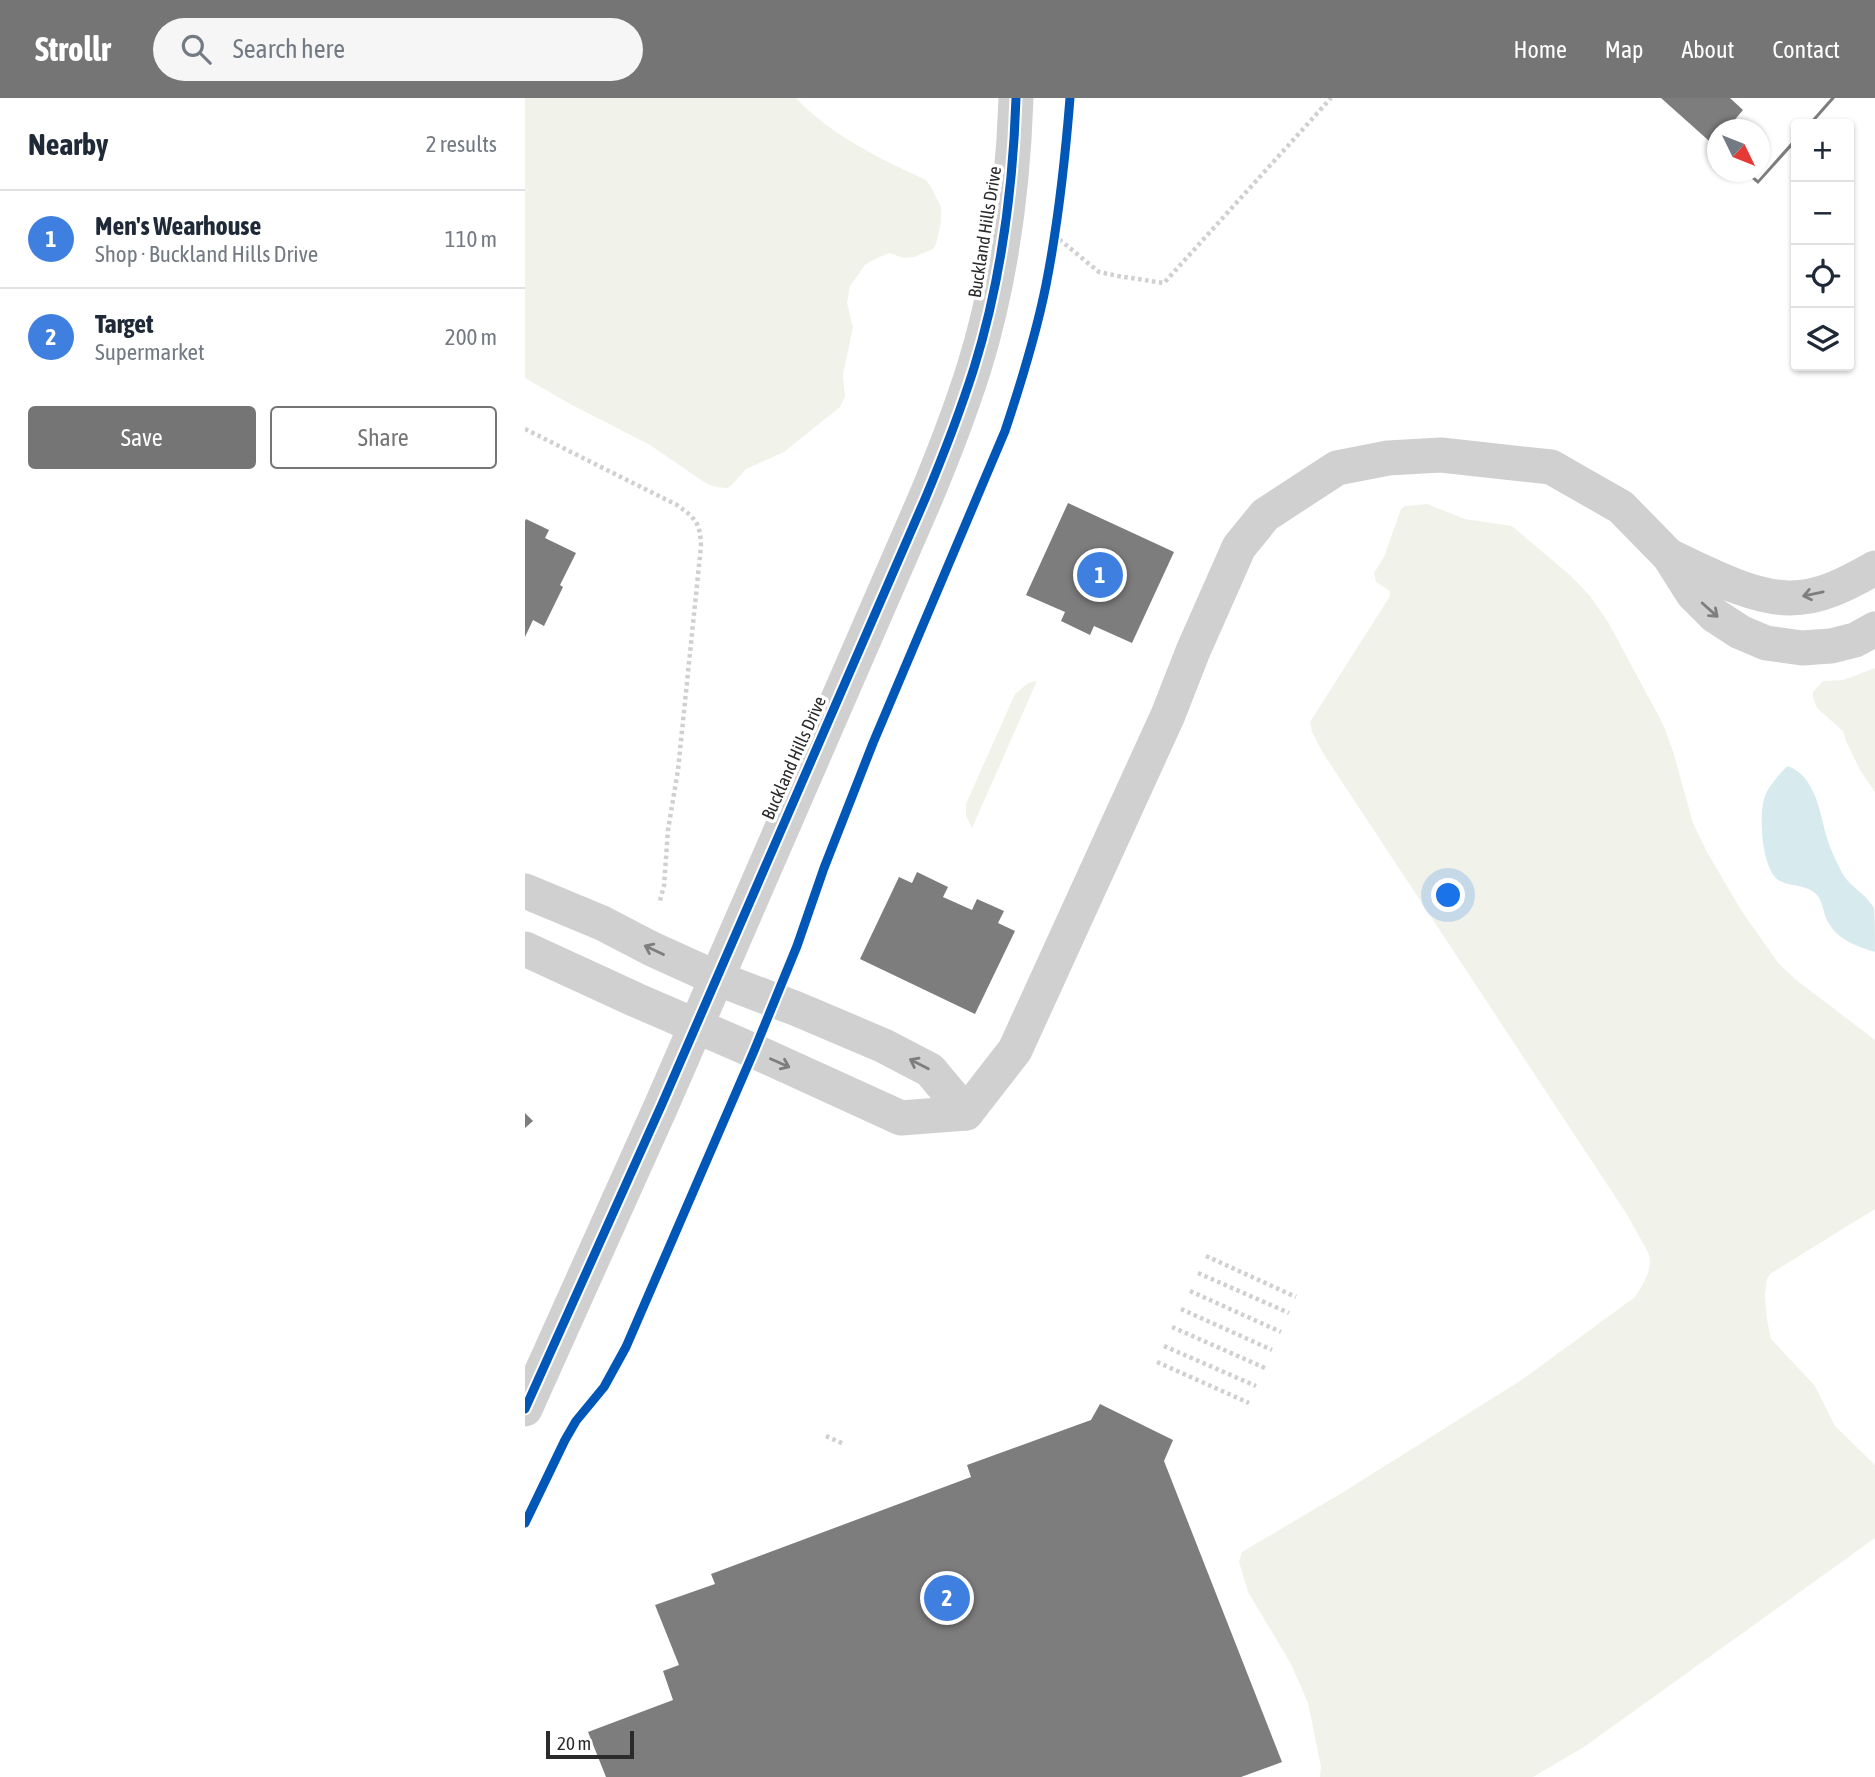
<!DOCTYPE html>
<html lang="en">
<head>
<meta charset="utf-8">
<style>
  body { margin:0; font-family:"Asap Condensed",sans-serif; background:#f6f6f7; color:#1f2937 }
  .controls { position:absolute; right:21px; top:21px; display:grid; overflow:hidden; border-radius:7px; box-shadow:0 2px 5px #0004 }
  .controls button { width:63px; height:63px; display:grid; place-items:center; padding:0; border:0; border-bottom:2px solid #e0e1e3; background:#fff; color:#1f2937; font:35px sans-serif }
  .compass { position:absolute; left:1182px; top:21px; width:63px; height:63px; border-radius:50%; background:#fff; box-shadow:0 2px 5px #0004; rotate:133deg }
  .scale { position:absolute; left:21px; bottom:18px; width:88px; box-sizing:border-box; padding-left:7px; border:4px solid #2b2b2b; border-top:0; font-size:19px; line-height:24px; white-space:nowrap; color:#2b2b2b; -webkit-text-stroke:5px #fff; paint-order:stroke }
  .you { position:absolute; left:924px; top:798px; width:24px; height:24px; margin:-18px; border:5px solid #fff; border-radius:50%; background:#1a73e8; box-shadow:0 0 0 10px #1a73e833 }
  .badge { display:grid; place-items:center; width:46px; height:46px; border-radius:50%; background:#757575; color:#fff; font-size:23px; font-weight:700 }
  .pin { position:absolute; translate:-50% -50%; border:4px solid #fff; box-shadow:0 2px 7px #0006 }
  .list { margin:0; padding:0; list-style:none }
  h2 { display:flex; justify-content:space-between; align-items:center; height:91px; margin:0; padding:0 28px; font-size:30px }
  h2 small { font-size:23px; font-weight:400; color:#747a83 }
  .list li { display:grid; grid-template-columns:46px 1fr auto; gap:21px; align-items:center; box-sizing:border-box; height:98px; padding:0 28px; border-top:2px solid #e0e1e3 }
  .list b { display:block; font-size:26px; white-space:nowrap }
  .list p { margin:0; font-size:23px; white-space:nowrap; color:#747a83 }
  .list em { font-size:23px; font-style:normal; color:#747a83 }
  .actions { display:flex; gap:14px; padding:21px 28px }
  .actions a { flex:1; padding:16px 0; border:2px solid #757575; border-radius:7px; text-align:center; font-size:24px; color:#757575 }
  .actions .main { background:#757575; color:#fff }
  .icon { flex:none; width:38px; height:38px; fill:none; stroke:currentColor; stroke-width:2; stroke-linecap:round; stroke-linejoin:round }
  .map { position:relative; flex:none; width:1350px; height:1679px; overflow:hidden }
  header { display:flex; align-items:center; gap:42px; box-sizing:border-box; height:98px; padding:0 35px; background:#757575; color:#fff }
  header strong { font-size:33px }
  nav { display:flex; gap:38px; margin-inline-start:auto; font-size:24px }
  .search { width:490px; height:63px; background:#f6f6f7; display:flex; align-items:center; gap:18px; box-sizing:border-box; padding:0 24px; border-radius:38px; color:#747a83; font-size:26px }
  main { display:flex }
  aside { flex:1; background:#fff }
  .map>svg:first-child { display:block }
</style>
</head>
<body>
<header>
<strong>Strollr</strong>
<div class="search"><svg class="icon" aria-label="search" viewBox="0 0 24 24"><circle cx="10" cy="10" r="6"/><path d="M15 15l6 6"/></svg>Search here</div>
<nav><a>Home</a><a>Map</a><a>About</a><a>Contact</a></nav>
</header>
<main>
<aside>
<h2>Nearby<small>2 results</small></h2>
<ul class="list">
<li><span class="badge" style="background:#3f7fe0">1</span><div><b>Men's Wearhouse</b><p>Shop · Buckland Hills Drive</p></div><em>110 m</em></li>
<li><span class="badge" style="background:#3f7fe0">2</span><div><b>Target</b><p>Supermarket</p></div><em>200 m</em></li>
</ul>
<div class="actions"><a class="main">Save</a><a>Share</a></div>
</aside>
<div class="map">
<svg width="1350" height="1679" viewBox="0 0 1350 1679">
  <rect width="100%" height="100%" fill="#fff"/>
  <g fill="#f1f3ea">
    <path d="M0,0h271c36,38 83,60 130,82l5,7 10,20v15l-5,22 -3,5 -19,8 -10,1 -15,-5 -16,7 -8,5 -15,21 -3,17 6,24 -10,48 2,22 -5,10 -56,45 -38,17 -15,17 -4,2 -11,-1 -9,-3 -57,-39 -78,-40 -47,-27z"/>
    <path d="M902,406l38,15 47,7 59,50 19,20 18,26 54,100 11,29 20,72 14,29 34,58 38,54 16,15 80,61v169l-105,65 -3,5 -2,16 2,25 4,19 44,47 20,40 40,39v73l-291,209 -51,30h-213l1,-10 -13,-64 -17,-39 -43,-72 -9,-30 3,-10 103,-61 178,-112 112,-82c9,-14 19,-29 13,-45l-22,-39 -303,-460 -11,-21 -2,-10 80,-126v-5l-14,-9 -2,-9 10,-16 17,-48 4,-3z"/>
    <polygon points="1350,570 1350,694 1335,672 1321,643 1318,633 1292,610 1288,599 1288,594 1298,583 1318,582"/>
    <polygon points="512,583 447,730 441,718 441,706 490,596 503,585"/>
  </g>
  <path fill="#d7ebef" d="M1263,668c27,10 32,46 38,69 4,13 11,29 18,41 8,12 23,19 30,32 1,8 1,33 1,44 -19,-6 -39,-13 -48,-32 -4,-8 -4,-18 -10,-25 -11,-12 -27,-7 -40,-16 -15,-12 -19,-65 -12,-83 2,-7 17,-26 23,-30z"/>
  <g fill="#7d7d7d">
    <polygon points="1136,0 1205,0 1218,12 1201,32 1192,32 1192,41 1190,44 1192,45 1192,50"/>
    <polygon points="1306,0 1310,0 1287,26 1283,26"/>
    <polygon points="1271,39 1271,44 1233,86 1219,74 1224,74 1233,82"/>
    <polygon points="543,405 649,454 607,545 569,528 565,537 536,523 540,514 501,497"/>
    <polygon points="1,421 24,432 20,440 51,455 35,487 38,489 19,528 8,522 0,539 0,423"/>
    <polygon points="392,774 423,789 418,799 447,812 452,801 479,813 473,825 490,833 450,916 335,861 374,779 387,785"/>
    <polygon points="0,1015 8,1023 0,1030"/>
    <polygon points="575,1306 648,1342 639,1363 757,1664 716,1679 81,1679 63,1634 148,1602 138,1573 154,1567 130,1507 190,1486 186,1476 446,1379 442,1367 566,1322"/>
  </g>
  <g fill="none" stroke-linecap="round" stroke-linejoin="round">
    <g stroke="#d0d0d0" stroke-width="4.5" stroke-dasharray="3.5 3.5" stroke-linecap="butt">
      <polyline points="529,137 574,174 593,178 639,185 806,0"/>
      <path d="M0,331l152,76c19,14 23,17 24,41l-23,224 -10,60 -4,56 -5,18"/>
      <polyline points="681,1158 771,1199"/>
      <polyline points="673,1175 764,1215"/>
      <polyline points="665,1193 756,1234"/>
      <polyline points="656,1211 747,1252"/>
      <polyline points="647,1229 740,1270"/>
      <polyline points="639,1248 731,1288"/>
      <polyline points="632,1264 724,1305"/>
      <polyline points="301,1338 319,1346"/>
    </g>
    <g stroke="#d0d0d0" stroke-width="35">
      <path d="M1144,458c35,16 80,41 119,42 31,1 61,-15 87,-30"/>
      <polyline points="0,793 77,825 127,851 191,880 272,911 359,948 405,972 441,1015"/>
      <polyline points="0,851 111,902 229,953 376,1020 441,1015 490,952 643,617 668,553 714,449 740,417 812,370 863,360 916,357 1026,369 1096,409 1144,458 1168,496 1189,517 1215,534 1241,545 1277,550 1306,548 1330,542 1350,531"/>
      <path d="M0,1311l137,-305 263,-605c18,-43 35,-87 49,-131 27,-87 39,-179 42,-270"/>
    </g>
    <defs>
      <g id="cycleway">
        <path d="M0,1311l137,-305 263,-605c18,-43 35,-87 49,-131 27,-87 39,-179 42,-270"/>
        <path d="M0,1425l40,-83 11,-19 28,-34 22,-40 128,-296 43,-105 27,-78 49,-125 132,-312c16,-48 31,-96 41,-146 12,-61 19,-124 24,-187"/>
      </g>
    </defs>
    <use href="#cycleway" stroke="#fff" stroke-width="13"/>
    <use href="#cycleway" stroke="#0057b8" stroke-width="9"/>
  </g>
  <defs><path id="oneway-shaft" d="M-6 0H5M1.5-3L5.5 0L1.5 3" fill="none" stroke-width="1.6" stroke-linecap="round" stroke-linejoin="round" transform="scale(1.75)"/></defs>
  <g stroke="#7e7e7e">
    <use href="#oneway-shaft" transform="translate(1288 496) rotate(168)"/>
    <use href="#oneway-shaft" transform="translate(1185 512) rotate(42)"/>
    <use href="#oneway-shaft" transform="translate(129 852) rotate(-155)"/>
    <use href="#oneway-shaft" transform="translate(255 965) rotate(24)"/>
    <use href="#oneway-shaft" transform="translate(394 966) rotate(-153)"/>
  </g>
  <g text-anchor="middle" stroke-width="7" stroke-linejoin="round" paint-order="stroke">
    <g font-size="18" fill="#2b2b2b" stroke="#fff">
      <text transform="translate(460 134) rotate(-81)" y="6">Buckland Hills Drive</text>
      <text transform="translate(269 660) rotate(-66)" y="6">Buckland Hills Drive</text>
    </g>
  </g>
</svg>
<div class="controls">
<button>+</button>
<button>−</button>
<button><svg class="icon" aria-label="locate" viewBox="0 0 24 24"><circle cx="12" cy="12" r="6"/><path d="M12 2v4M12 18v4M2 12h4M18 12h4"/></svg></button>
<button><svg class="icon" aria-label="layers" viewBox="0 0 24 24"><path d="M12 4l9 5-9 5-9-5zM3 14l9 5 9-5"/></svg></button>
</div>
<svg class="compass" viewBox="-18 -18 36 36"><path d="M0-13l5 13h-10z" fill="#e53935"/><path d="M0 13l5-13h-10z" fill="#747a83"/></svg>
<div class="scale">20 m</div>
<div class="you"></div>
<div class="pin badge" style="left:575px;top:477px;background:#3f7fe0">1</div>
<div class="pin badge" style="left:422px;top:1500px;background:#3f7fe0">2</div>
</div>
</main>
</body>
</html>
